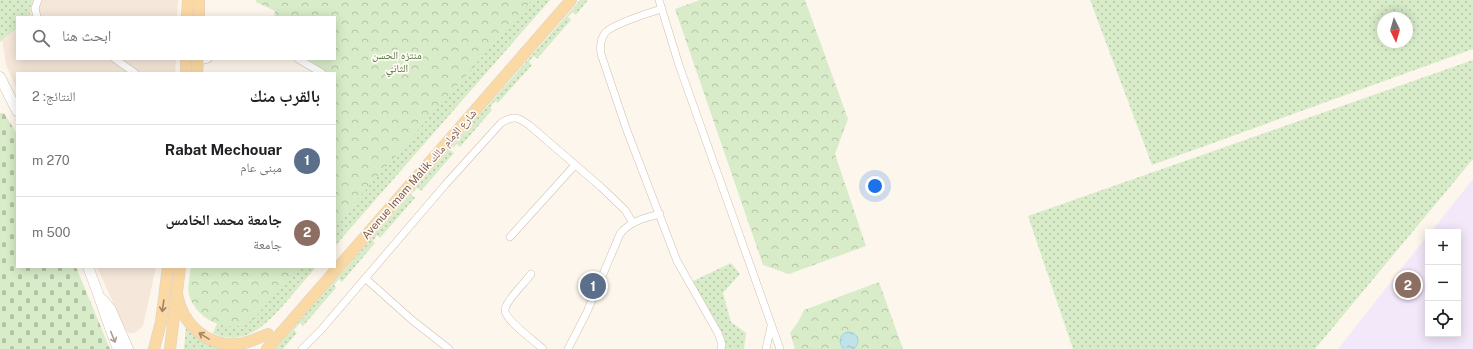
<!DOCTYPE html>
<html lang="ar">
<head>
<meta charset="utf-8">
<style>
  body { margin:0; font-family:"Public Sans","Noto Naskh Arabic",sans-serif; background:#f2f2f2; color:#202124; direction:rtl }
  .controls { position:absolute; right:12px; bottom:12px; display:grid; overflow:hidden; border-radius:0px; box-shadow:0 2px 10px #0003 }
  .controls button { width:36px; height:36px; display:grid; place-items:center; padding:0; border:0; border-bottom:1px solid #e0e0e0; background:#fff; color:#202124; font:20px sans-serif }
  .compass { position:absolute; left:1377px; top:12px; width:36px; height:36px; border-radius:50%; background:#fff; box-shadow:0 2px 10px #0003; rotate:175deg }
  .you { position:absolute; left:875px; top:186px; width:14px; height:14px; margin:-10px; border:3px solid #fff; border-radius:50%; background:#1a73e8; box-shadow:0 0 0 6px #1a73e833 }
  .badge { display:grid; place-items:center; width:26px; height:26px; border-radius:50%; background:#111827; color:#fff; font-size:13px; font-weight:700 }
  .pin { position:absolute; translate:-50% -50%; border:2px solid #fff; box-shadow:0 1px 4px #0006 }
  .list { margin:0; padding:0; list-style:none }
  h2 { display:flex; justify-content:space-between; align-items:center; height:52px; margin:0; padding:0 16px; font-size:17px }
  h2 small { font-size:13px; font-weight:400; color:#757577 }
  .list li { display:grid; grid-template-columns:26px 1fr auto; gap:12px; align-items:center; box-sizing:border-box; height:72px; padding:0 16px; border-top:1px solid #e0e0e0 }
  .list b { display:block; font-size:15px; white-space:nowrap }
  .list p { margin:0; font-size:13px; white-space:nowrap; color:#757577 }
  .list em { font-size:13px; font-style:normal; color:#757577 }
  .icon { flex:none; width:22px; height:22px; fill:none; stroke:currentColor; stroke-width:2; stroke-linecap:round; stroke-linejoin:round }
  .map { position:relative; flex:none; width:1473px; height:349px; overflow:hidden; direction:ltr }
  .search { position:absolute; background:#fff; box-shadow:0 2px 10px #0003; left:16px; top:16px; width:320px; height:44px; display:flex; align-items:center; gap:10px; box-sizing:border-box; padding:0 14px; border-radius:0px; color:#757577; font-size:15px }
  .panel { position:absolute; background:#fff; box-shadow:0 2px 10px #0003; left:16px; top:72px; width:320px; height:196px; border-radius:0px; direction:rtl }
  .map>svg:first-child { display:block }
</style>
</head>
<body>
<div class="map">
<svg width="1473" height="349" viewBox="0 0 1473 349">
  <defs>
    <pattern id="grass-dots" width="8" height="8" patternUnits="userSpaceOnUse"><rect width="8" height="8" fill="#d8ecc9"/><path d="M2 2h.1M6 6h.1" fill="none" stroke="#b4c2a5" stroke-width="1.8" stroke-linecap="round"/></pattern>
    <pattern id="forest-crowns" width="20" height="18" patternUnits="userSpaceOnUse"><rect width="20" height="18" fill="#d8ecc9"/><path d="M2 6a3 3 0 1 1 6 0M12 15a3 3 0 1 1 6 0" fill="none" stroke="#b4c2a5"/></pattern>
    <pattern id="cemetery-stones" width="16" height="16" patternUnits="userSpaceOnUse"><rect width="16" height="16" fill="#d8ecc9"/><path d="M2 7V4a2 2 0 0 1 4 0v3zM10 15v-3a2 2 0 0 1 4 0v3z" fill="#b4c2a5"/></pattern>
    <pattern id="water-ripples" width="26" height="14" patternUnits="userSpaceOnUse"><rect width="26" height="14" fill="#bfe3e8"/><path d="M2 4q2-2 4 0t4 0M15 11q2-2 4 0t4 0" fill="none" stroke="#a0bbbe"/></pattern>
  </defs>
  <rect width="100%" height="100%" fill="#fdf6ec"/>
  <g fill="#f5e8da">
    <polygon points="33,0 178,0 177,17 27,17 30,14 30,8"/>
    <polygon points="17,27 17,59 176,59 175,73 17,73 17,89 6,65 2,39"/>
    <polygon points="97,267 156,267 143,326 139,330 134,333 129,333 125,329"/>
  </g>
  <polygon fill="#f3e8fa" points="1473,179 1473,349 1338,349 1428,235 1428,334 1458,334 1458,232 1431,232"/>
  <g fill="url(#grass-dots)" fill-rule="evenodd">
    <polygon points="0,0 33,0 30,8 30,14 27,17 17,17 17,27 0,42"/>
    <polygon points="457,0 550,0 335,246 335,154 427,120 431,115"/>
    <polygon points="580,0 588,0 576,15 573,12 568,17 571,20 537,59 534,56 529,62 532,65 498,103 495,101 490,107 492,110 460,147 457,144 451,150 454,153 421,191 417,188 411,194 415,198 380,238 377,235 373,241 375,243 342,282 339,279 334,285 336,288 303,326 300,323 294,330 297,333 283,349 275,349"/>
    <path d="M1090,0h383v49l-321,116zM1383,18h24v24h-24z"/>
    <polygon points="1473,60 1473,159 1315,349 1073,349 1028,216"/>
    <polygon points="731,263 740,274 723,293 731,322 746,333 744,349 723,349 693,281"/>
    <path d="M284,267h32c-9,11 -19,22 -28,33 -20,22 -42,49 -75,33l5,-12z"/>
    <polygon points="186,327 201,340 223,349 184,349"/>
  </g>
  <g fill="url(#forest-crowns)">
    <polygon points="256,0 532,0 335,225 335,73 328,73 307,59 335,59 335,17 274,17 275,11 256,2"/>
    <polygon points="700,0 805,0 848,119 835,154 866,246 789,274 763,265 675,9"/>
    <path d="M191,267h107l-44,52c-22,18 -58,1 -65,-24 -2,-8 1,-19 2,-28z"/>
    <polygon points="879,282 903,349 795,349 790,333 798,322 804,310"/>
  </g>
  <polygon fill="url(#cemetery-stones)" points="0,113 4,113 17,134 17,267 76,267 110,349 0,349"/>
  <circle fill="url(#water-ripples)" stroke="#a5d3da" cx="849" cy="341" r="9"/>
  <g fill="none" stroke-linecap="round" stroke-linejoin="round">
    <defs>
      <g id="street">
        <polyline points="659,0 679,65 780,349"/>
        <path d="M661,9c-12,4 -49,15 -56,24 -5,7 -5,14 -4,21l25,74 51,133 41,72 4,11 -1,5"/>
        <polyline points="37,17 35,8 38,0"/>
        <polyline points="115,59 135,73"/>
        <polyline points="298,59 322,73"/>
        <polyline points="198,61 208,59"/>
        <polyline points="510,237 575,165"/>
        <path d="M531,274c-6,9 -24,25 -26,35 -2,10 31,33 38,40"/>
        <polyline points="365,278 412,320 449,349"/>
        <path d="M302,349l19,-19 124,-145 56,-62c12,-8 17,-6 28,2l72,62 24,23 8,13"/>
        <path d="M568,349l19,-37 33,-78c10,-13 25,-16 40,-20"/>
        <polyline points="766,349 771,326"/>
      </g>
      <g id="secondary">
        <polyline points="0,77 17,111"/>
        <path d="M88,267c11,27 19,55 30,82"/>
        <polyline points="102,299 111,310 128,349"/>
      </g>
      <g id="primary">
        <polyline points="187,17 188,0"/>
        <polyline points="199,17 199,0"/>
        <polyline points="186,73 186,59"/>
        <polyline points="197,73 198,59"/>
        <path d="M177,294c5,30 30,53 61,50 11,-1 20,-6 30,-10"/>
        <polyline points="154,349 161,322 168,267"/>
        <polyline points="170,349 180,267"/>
        <polyline points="267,349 571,0"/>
      </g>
    </defs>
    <use href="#street" stroke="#d1beb0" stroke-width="8"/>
    <use href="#secondary" stroke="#d6c0b0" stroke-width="11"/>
    <use href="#primary" stroke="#dad1cd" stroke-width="12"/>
    <use href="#street" stroke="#fff" stroke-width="7"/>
    <use href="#secondary" stroke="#fff" stroke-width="10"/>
    <use href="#primary" stroke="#fbd9a5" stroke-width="11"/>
  </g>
  <defs><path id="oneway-shaft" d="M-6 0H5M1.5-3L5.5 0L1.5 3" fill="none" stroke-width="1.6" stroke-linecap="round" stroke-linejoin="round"/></defs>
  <g stroke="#a18267">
    <use href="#oneway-shaft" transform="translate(163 306) rotate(98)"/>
    <use href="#oneway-shaft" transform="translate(204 336) rotate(-149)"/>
  </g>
  <use stroke="#af9d94" href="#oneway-shaft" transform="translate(113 337) rotate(68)"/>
  <g text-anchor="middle" stroke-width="3.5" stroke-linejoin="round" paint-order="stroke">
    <g font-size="11" fill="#537a41" stroke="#fffaf3">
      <text x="397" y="59">منتزه الحسن<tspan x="397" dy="13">الثاني</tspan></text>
    </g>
    <g font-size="11" fill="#7a5c4d" stroke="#fffaf3">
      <text transform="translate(419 174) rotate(-49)" y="4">Avenue Imam Malik شارع الإمام مالك</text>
    </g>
  </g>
</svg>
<div class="controls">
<button>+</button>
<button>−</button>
<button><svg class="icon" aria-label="locate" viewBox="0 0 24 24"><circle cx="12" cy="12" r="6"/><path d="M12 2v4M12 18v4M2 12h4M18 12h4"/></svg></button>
</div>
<svg class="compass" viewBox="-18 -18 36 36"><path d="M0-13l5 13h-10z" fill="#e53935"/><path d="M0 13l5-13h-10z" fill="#757577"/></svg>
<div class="you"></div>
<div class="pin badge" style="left:593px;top:286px;background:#5c6f8a">1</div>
<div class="pin badge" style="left:1408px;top:285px;background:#8d6e63">2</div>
<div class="search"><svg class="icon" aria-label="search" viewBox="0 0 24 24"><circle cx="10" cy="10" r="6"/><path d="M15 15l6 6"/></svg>ابحث هنا</div>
<section class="panel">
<h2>بالقرب منك<small>النتائج: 2</small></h2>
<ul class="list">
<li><span class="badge" style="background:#5c6f8a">1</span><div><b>Rabat Mechouar</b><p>مبنى عام</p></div><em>270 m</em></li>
<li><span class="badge" style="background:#8d6e63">2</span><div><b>جامعة محمد الخامس</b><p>جامعة</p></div><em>500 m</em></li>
</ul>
</section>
</div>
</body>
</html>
